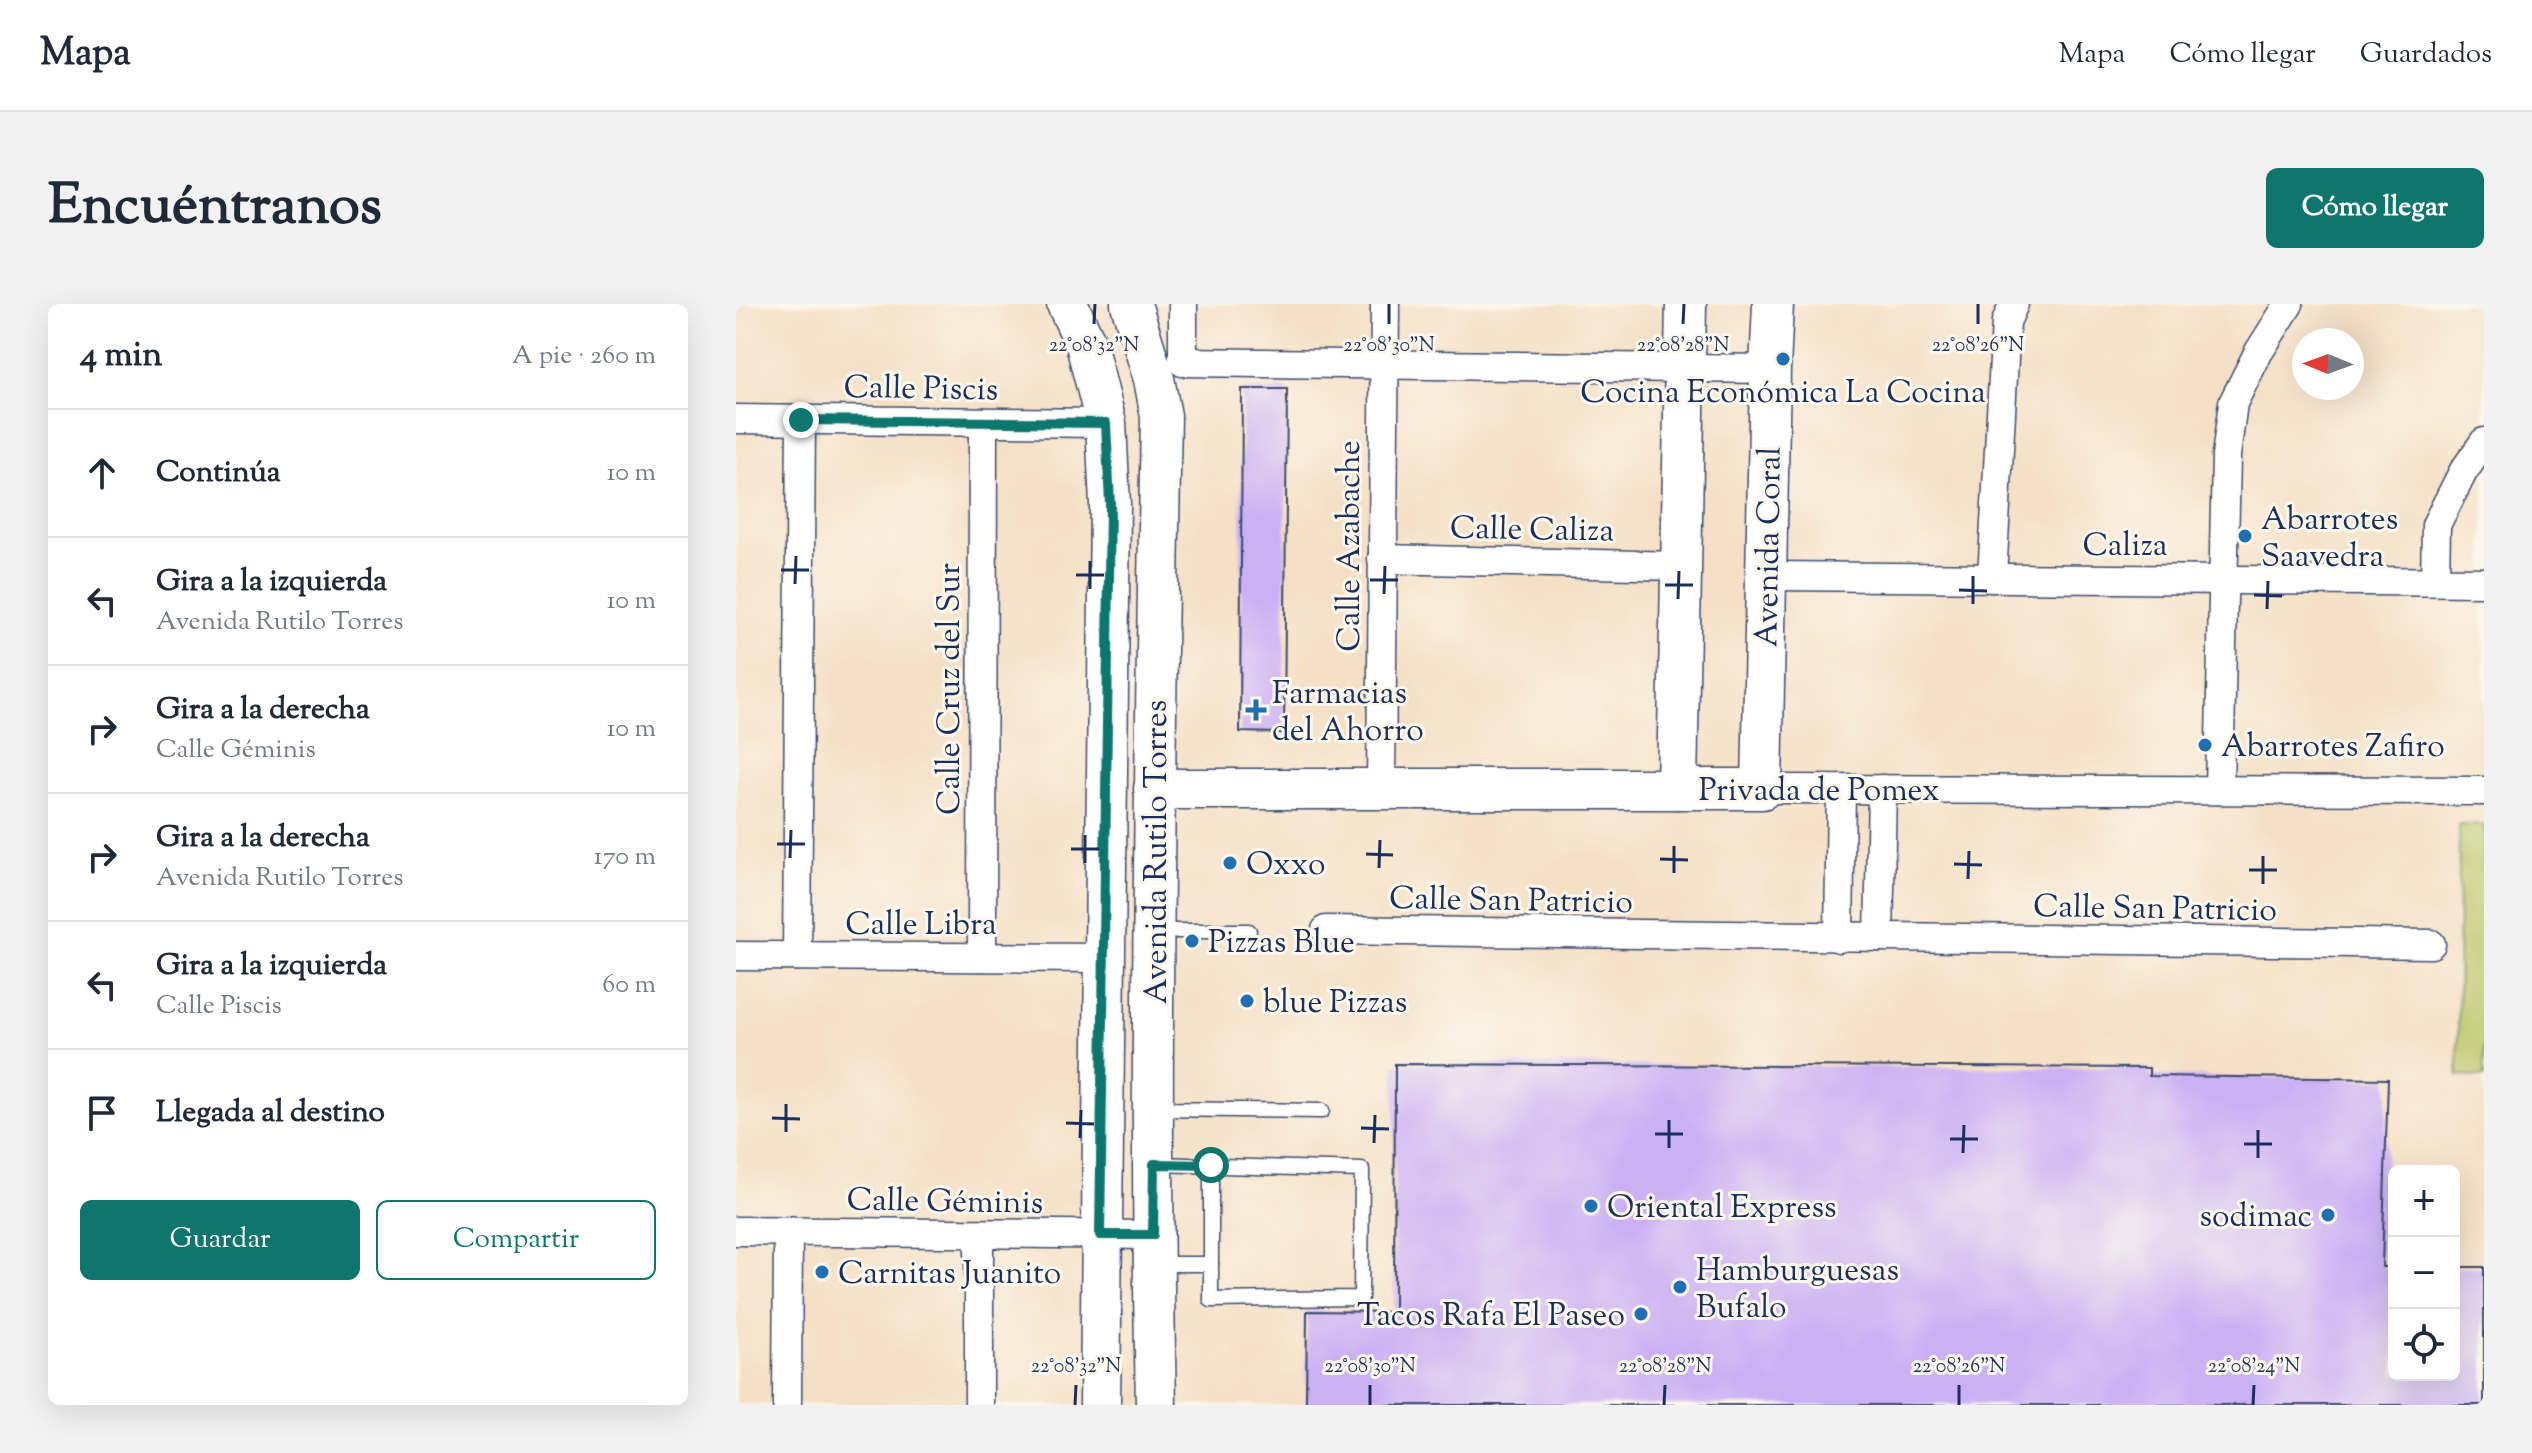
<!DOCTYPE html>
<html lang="es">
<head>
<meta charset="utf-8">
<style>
  body { margin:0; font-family:"Sorts Mill Goudy",serif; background:#f2f2f3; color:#1f2937 }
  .controls { position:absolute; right:24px; bottom:24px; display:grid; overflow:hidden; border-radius:12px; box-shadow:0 8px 32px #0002 }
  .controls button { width:72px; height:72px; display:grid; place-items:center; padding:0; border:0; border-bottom:2px solid #e0e1e3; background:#fff; color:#1f2937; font:40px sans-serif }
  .compass { position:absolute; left:1556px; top:24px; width:72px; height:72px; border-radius:50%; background:#fff; box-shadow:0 8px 32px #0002; rotate:271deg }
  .stop { position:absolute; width:24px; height:24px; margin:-18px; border:6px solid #0f766e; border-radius:50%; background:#fff }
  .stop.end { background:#0f766e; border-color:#fff; box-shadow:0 2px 8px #0008 }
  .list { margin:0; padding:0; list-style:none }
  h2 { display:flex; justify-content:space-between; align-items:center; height:104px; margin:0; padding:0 32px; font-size:34px }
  h2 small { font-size:26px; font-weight:400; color:#747a83 }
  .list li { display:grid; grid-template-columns:52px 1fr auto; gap:24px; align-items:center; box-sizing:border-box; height:128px; padding:0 32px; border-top:2px solid #e0e1e3 }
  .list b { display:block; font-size:30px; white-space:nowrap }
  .list p { margin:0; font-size:26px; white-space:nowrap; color:#747a83 }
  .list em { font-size:26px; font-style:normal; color:#747a83 }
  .actions { display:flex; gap:16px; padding:24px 32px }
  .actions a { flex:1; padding:18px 0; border:2px solid #0f766e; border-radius:12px; text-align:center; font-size:28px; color:#0f766e }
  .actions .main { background:#0f766e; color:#fff }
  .icon { flex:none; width:44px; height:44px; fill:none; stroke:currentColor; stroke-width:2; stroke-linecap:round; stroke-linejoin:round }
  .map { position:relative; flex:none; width:1748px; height:1101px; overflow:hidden; border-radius:12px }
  header { display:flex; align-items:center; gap:48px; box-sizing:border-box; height:112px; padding:0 40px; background:#fff; border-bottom:2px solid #e0e1e3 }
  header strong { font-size:38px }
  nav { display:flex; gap:44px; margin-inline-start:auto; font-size:28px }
  .intro { display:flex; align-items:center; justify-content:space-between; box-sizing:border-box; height:192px; padding:0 48px }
  h1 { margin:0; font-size:56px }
  .button { padding:20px 36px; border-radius:12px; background:#0f766e; color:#fff; font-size:28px; font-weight:700 }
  main { display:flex; gap:48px; padding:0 48px }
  aside { flex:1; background:#fff; border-radius:12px; box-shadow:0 8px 32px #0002 }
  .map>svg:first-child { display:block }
</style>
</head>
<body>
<header>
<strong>Mapa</strong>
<nav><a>Mapa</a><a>Cómo llegar</a><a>Guardados</a></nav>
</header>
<div class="intro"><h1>Encuéntranos</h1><a class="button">Cómo llegar</a></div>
<main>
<aside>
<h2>4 min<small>A pie · 260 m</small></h2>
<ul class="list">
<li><svg class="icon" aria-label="ahead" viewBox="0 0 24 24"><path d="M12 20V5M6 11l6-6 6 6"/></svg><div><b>Continúa</b></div><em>10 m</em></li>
<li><svg class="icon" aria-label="left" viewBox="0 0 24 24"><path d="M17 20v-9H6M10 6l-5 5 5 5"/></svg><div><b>Gira a la izquierda</b><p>Avenida Rutilo Torres</p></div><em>10 m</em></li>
<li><svg class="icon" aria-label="right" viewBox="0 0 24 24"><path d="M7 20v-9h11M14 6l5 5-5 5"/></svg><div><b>Gira a la derecha</b><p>Calle Géminis</p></div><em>10 m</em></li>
<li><svg class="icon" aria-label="right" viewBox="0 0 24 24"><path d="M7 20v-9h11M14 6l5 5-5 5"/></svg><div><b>Gira a la derecha</b><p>Avenida Rutilo Torres</p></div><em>170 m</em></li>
<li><svg class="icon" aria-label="left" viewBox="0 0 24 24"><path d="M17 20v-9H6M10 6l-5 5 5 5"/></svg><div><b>Gira a la izquierda</b><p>Calle Piscis</p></div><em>60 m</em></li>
<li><svg class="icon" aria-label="arrive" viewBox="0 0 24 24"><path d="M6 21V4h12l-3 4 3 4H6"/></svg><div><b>Llegada al destino</b></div></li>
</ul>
<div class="actions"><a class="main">Guardar</a><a>Compartir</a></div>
</aside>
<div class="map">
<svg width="1748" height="1101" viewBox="0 0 1748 1101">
  <rect width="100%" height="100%" fill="#fbf7ec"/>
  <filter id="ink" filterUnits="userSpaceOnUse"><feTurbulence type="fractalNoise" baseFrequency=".0125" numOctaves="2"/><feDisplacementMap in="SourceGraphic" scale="16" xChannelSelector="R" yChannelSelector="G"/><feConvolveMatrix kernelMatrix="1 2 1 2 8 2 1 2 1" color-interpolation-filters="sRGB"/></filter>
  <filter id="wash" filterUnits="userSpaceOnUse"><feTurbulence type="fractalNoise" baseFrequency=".006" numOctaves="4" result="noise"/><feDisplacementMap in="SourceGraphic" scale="32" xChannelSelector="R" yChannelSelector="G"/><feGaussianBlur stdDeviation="1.8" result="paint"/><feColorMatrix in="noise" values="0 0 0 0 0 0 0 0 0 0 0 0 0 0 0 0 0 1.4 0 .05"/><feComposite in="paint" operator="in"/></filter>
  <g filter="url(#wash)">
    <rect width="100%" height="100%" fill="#f5e0c6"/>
    <polygon fill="#b9c769" stroke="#6a7b64" stroke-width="2" points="1723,521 1748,521 1748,773 1722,772"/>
    <g id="blocks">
      <g fill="#cab0f4">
        <polygon points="506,85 551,85 548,429 504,428"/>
        <polygon points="659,760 1413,764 1413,772 1652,775 1646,963 1658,963 1658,1071 1718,1071 1718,963 1748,963 1748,1101 570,1101 571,1007 658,1008"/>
      </g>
    </g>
  </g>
  <g filter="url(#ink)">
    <use href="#blocks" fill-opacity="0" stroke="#3c4a6e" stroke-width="2"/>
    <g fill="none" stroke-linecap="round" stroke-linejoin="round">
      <defs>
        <g id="lane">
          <polyline points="419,627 513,627"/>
          <polyline points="419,805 586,807"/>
          <polyline points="419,860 626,866 625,994 475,996 475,861"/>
          <polyline points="422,960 475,960"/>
        </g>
        <g id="street">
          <polyline points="447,58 1034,65"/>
          <polyline points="447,58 447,0"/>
          <polyline points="0,115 370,119"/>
          <polyline points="646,255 944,262"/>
          <polyline points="1030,272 1748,278"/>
          <polyline points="1256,274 1270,18 1278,0"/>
          <polyline points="1699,277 1700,221 1727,168 1748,138"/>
          <polyline points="645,485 649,0"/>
          <polyline points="1026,485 1748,487"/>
          <polyline points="1483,486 1490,152 1497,99 1522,49 1553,0"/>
          <polyline points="590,626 1695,640"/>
          <polyline points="1143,633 1146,485"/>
          <polyline points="1103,634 1105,486"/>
          <polyline points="0,652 369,654"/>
          <polyline points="61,652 65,116"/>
          <polyline points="246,653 247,118"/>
          <polyline points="0,927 417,931"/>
          <polyline points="51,1101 52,928"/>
          <polyline points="243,1101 243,930"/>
        </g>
        <g id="secondary">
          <polyline points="331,0 350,40 370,119 374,200 364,1101"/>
          <path d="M395,0l23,75 7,37c-6,330 -12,660 -5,989"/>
          <polyline points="418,485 1026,485 1034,65 1037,0"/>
          <polyline points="941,485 950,0"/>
        </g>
      </defs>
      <use href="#lane" stroke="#3c4a6e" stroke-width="17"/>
      <use href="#street" stroke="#3c4a6e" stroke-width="31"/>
      <use href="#secondary" stroke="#3c4a6e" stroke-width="43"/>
      <use href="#lane" stroke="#fff" stroke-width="14"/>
      <use href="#street" stroke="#fff" stroke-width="28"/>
      <use href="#secondary" stroke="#fff" stroke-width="40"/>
    </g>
  </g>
  <g fill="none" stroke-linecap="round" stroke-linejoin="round" filter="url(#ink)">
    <polyline stroke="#0f766e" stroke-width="10" points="65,116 370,119 374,200 364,931 417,931 418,860 475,861"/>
  </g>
  <path fill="none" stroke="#1b2f5e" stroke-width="3" d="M358,20l1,-20M653,20v-20M947,20l1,-20M1242,20v-20M45,266h28M340,271h28M634,276h28M59,280l1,-28M929,281h28M354,285v-28M1223,286l28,1M648,290l1,-28M1518,291l28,1M942,295l1,-28M1237,300v-28M1531,305l1,-28M41,540h28M335,545h28M630,550l27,1M54,554l1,-28M924,555l28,1M349,559v-28M1218,560l28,1M643,564l1,-28M1513,566h28M938,569v-27M1232,575l1,-28M1527,580v-28M36,814l28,1M330,819l28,1M625,824l28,1M50,828v-28M919,830h28M344,834l1,-28M1214,835h28M638,839l1,-28M1508,840h28M933,844v-28M1227,849l1,-28M1522,854v-28M339,1101l1,-20M634,1101v-20M928,1101l1,-20M1223,1101v-20M1517,1101l1,-20"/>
  <g fill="#1f6fb2" stroke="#fbf7ec" stroke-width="3">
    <circle cx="1047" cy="55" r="8"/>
    <circle cx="1509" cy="232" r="8"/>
    <path d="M516 394h8v8h8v8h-8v8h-8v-8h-8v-8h8z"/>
    <circle cx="1469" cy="441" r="8"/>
    <circle cx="494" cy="559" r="8"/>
    <circle cx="456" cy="637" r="8"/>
    <circle cx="511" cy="697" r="8"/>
    <circle cx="855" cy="902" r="8"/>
    <circle cx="1592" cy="911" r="8"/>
    <circle cx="86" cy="968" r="8"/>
    <circle cx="944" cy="983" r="8"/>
    <circle cx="905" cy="1010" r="8"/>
  </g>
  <g text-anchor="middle" stroke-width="6" stroke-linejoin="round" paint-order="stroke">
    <g font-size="32" fill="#1b2f5e" stroke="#fbf7ec">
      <text transform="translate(185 83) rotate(1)" y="11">Calle Piscis</text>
      <text transform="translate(796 224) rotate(1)" y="11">Calle Caliza</text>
      <text x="1389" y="251">Caliza</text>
      <text transform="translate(612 242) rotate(-90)" y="11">Calle Azabache</text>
      <text transform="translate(1031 243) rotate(-89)" y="11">Avenida Coral</text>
      <text transform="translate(212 385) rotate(-90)" y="11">Calle Cruz del Sur</text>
      <text x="1083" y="496">Privada de Pomex</text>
      <text transform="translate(419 548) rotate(-90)" y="11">Avenida Rutilo Torres</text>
      <text transform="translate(775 595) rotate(1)" y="11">Calle San Patricio</text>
      <text transform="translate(1419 603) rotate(1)" y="11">Calle San Patricio</text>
      <text x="185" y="630">Calle Libra</text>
      <text transform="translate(209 896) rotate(1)" y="11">Calle Géminis</text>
    </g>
    <g font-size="32" fill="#1b2f5e" stroke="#fbf7ec" text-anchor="start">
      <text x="1047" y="98" text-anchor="middle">Cocina Económica La Cocina</text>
      <text x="1525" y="225">Abarrotes<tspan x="1525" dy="37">Saavedra</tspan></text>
      <text x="536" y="399">Farmacias<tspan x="536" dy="37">del Ahorro</tspan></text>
      <text x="1485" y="452">Abarrotes Zafiro</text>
      <text x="510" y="570">Oxxo</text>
      <text x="472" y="648">Pizzas Blue</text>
      <text x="527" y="708">blue Pizzas</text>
      <text x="871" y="913">Oriental Express</text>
      <text x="1576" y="922" text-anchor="end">sodimac</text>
      <text x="960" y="976">Hamburguesas<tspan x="960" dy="37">Bufalo</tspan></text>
      <text x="102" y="979">Carnitas Juanito</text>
      <text x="889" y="1021" text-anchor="end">Tacos Rafa El Paseo</text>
    </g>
  </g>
  <g font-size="20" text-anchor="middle" fill="#1b2f5e" stroke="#fbf7ec" stroke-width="6" stroke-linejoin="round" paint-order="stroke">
    <text x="358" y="47">22°08'32"N</text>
    <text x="653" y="47">22°08'30"N</text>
    <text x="947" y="47">22°08'28"N</text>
    <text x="1242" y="47">22°08'26"N</text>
    <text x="340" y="1068">22°08'32"N</text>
    <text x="634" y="1068">22°08'30"N</text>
    <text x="929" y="1068">22°08'28"N</text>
    <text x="1223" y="1068">22°08'26"N</text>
    <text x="1518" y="1068">22°08'24"N</text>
  </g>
</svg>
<div class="controls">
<button>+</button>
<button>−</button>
<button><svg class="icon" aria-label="locate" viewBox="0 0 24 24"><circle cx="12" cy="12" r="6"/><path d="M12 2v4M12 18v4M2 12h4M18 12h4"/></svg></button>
</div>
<svg class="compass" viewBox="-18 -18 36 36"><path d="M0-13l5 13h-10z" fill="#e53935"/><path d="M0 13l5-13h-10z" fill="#747a83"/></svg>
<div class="stop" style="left:475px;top:861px"></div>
<div class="stop end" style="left:65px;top:116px"></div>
</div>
</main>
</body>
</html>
